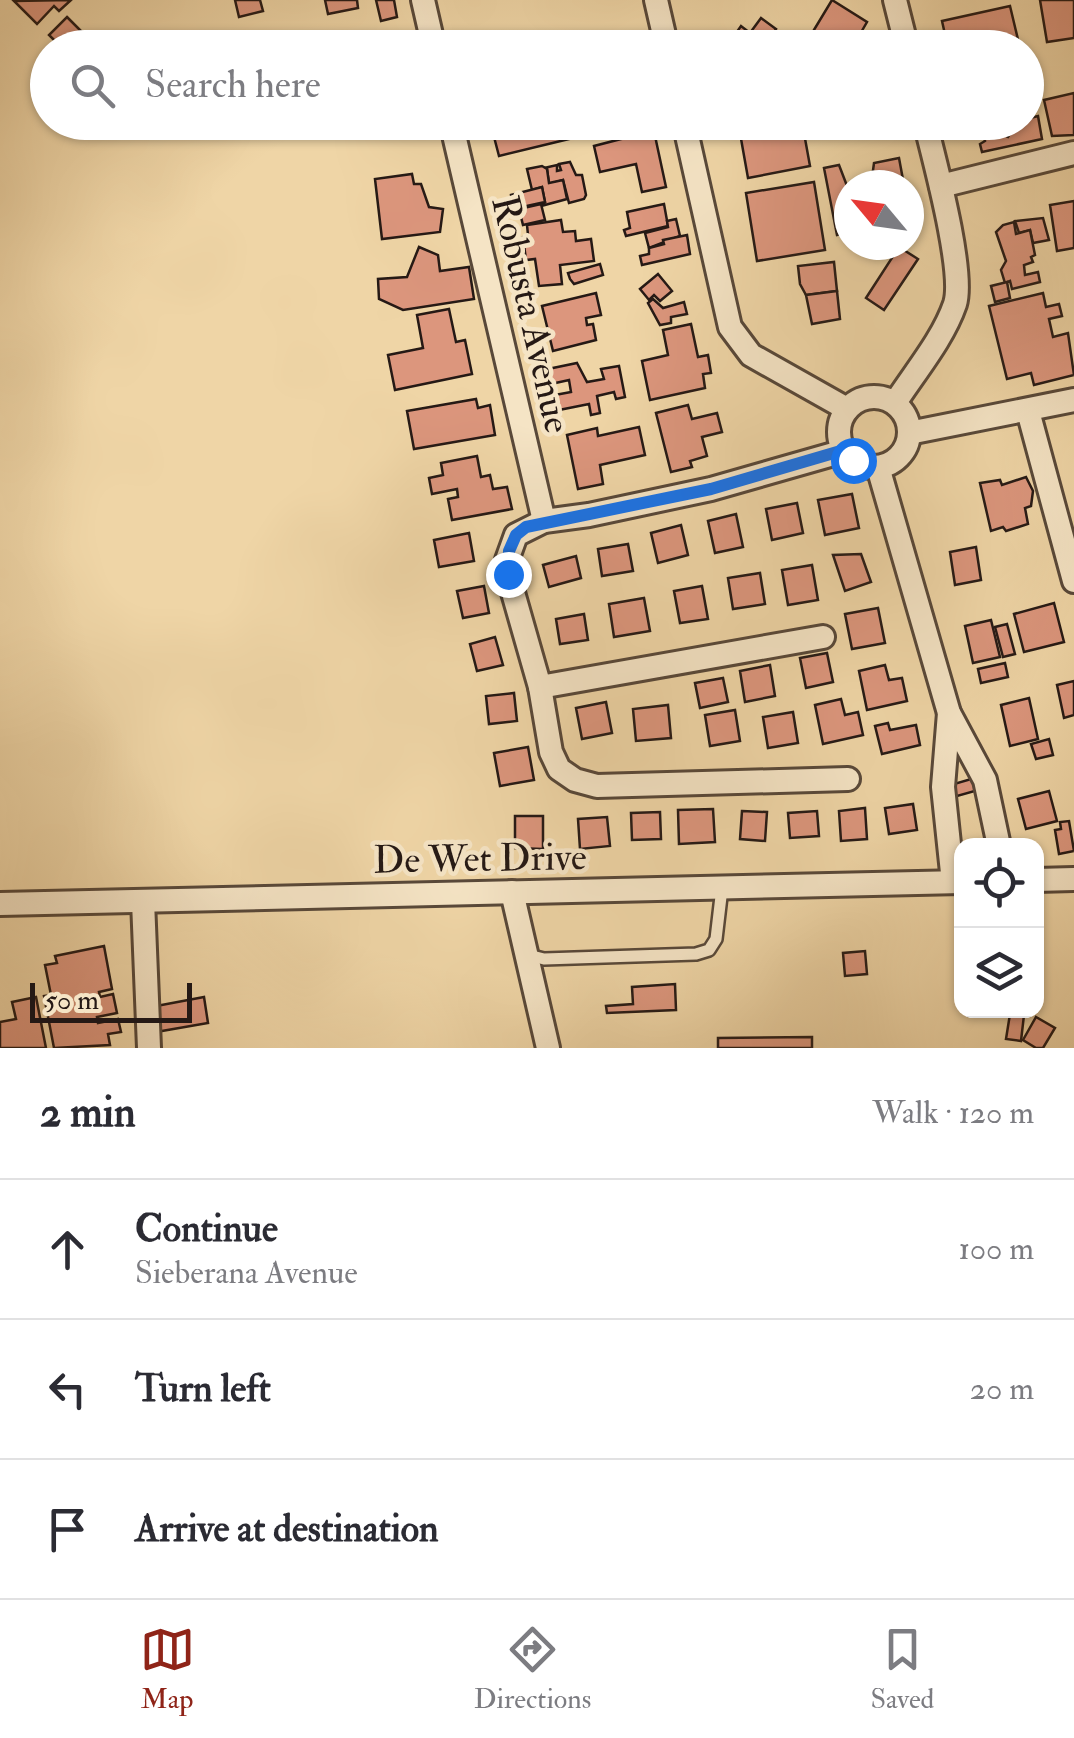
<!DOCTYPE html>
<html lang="en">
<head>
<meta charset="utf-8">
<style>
  body { margin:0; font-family:"IM FELL Double Pica",serif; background:#f7f7f7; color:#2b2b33 }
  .controls { position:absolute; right:30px; bottom:30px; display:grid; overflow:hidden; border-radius:20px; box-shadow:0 2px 8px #0004 }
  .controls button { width:90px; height:90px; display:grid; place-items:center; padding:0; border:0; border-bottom:2px solid #e1e1e2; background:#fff; color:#2b2b33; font:50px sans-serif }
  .compass { position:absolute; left:834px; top:170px; width:90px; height:90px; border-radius:50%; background:#fff; box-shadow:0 2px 8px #0004; rotate:299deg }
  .scale { position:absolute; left:30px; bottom:25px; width:162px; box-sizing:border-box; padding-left:10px; border:5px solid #251915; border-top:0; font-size:28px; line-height:35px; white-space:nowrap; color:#251915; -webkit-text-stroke:8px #f5e4c5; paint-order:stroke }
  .stop { position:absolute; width:30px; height:30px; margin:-22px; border:8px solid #1a73e8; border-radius:50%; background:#fff }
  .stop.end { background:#1a73e8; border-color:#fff; box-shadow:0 2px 10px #0008 }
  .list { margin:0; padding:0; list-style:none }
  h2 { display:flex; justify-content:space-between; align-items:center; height:130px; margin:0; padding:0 40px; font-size:42px }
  h2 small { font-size:32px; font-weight:400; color:#7c7c81 }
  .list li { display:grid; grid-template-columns:65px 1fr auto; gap:30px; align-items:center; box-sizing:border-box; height:140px; padding:0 40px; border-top:2px solid #e1e1e2 }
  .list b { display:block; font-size:38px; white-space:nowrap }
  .list p { margin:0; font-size:32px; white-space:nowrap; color:#7c7c81 }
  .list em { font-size:32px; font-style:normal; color:#7c7c81 }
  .icon { flex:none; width:55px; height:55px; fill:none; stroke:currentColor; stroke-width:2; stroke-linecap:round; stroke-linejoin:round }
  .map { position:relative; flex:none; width:1074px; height:1048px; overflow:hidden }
  .search { position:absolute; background:#fff; box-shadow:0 2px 8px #0004; left:30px; right:30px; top:30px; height:110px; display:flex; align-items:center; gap:25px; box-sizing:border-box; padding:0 35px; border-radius:55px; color:#7c7c81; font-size:38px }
  .sheet { height:550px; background:#fff }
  nav { display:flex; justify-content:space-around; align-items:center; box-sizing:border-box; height:140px; border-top:2px solid #e1e1e2; background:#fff; font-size:28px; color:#7c7c81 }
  nav a { display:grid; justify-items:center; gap:5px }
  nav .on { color:#8f2418 }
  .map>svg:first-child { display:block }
</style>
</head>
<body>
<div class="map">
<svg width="1074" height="1048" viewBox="0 0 1074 1048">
  <rect width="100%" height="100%" fill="#efd5a6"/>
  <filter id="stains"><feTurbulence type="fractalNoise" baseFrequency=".002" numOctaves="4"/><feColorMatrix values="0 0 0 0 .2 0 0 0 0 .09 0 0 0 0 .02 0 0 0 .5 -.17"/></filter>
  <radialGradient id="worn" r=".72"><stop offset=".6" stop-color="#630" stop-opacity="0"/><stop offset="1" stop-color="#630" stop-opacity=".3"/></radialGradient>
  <g fill="#dc967d" stroke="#251915" stroke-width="2.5">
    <polygon points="71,0 59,11 54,6 37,24 14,1"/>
    <polygon points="235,0 260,0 263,11 239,17"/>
    <polygon points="325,0 357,0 358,8 328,14"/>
    <polygon points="376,0 394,0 397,17 381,21"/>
    <polygon points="832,0 867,22 852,48 803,48"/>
    <polygon points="1040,0 1074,0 1074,38 1047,42"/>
    <polygon points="1010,6 1020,48 948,48 942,21"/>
    <polygon points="67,17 87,37 76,48 62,48 49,35"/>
    <polygon points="761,18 776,29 763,48 712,48 723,32 732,39 741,26 750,33"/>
    <polygon points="395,36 396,48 352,48 352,42"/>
    <polygon points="1074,93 1074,135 1052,136 1044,100"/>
    <polygon points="1038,116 1042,139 982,152 980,144 985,141 984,136 971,131 968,122 1014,122 1006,136 1008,137 1018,122 1026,122 1026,119"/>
    <polygon points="511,122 569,122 573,138 499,156 493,133 512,128"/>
    <polygon points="639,122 652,122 666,187 642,192 636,164 600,172 594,146 621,139 619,127"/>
    <polygon points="738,122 802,122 810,166 748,178"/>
    <polygon points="899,158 904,185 871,185 874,163"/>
    <polygon points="570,162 576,175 582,175 586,195 584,199 569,203 563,180 549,184 547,169 544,168 557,165 557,171 561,170 559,164"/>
    <polygon points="839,165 849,191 849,210 842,211 845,233 837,235 824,168"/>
    <polygon points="542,166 547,169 549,183 563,180 567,199 541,206 545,202 542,187 532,190 527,169"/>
    <polygon points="412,174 414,184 421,184 429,207 443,209 440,232 382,239 375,179"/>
    <polygon points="814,182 825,250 757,261 746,193"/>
    <polygon points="542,187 545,202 513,209 511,195"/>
    <polygon points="1074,201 1074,248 1057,251 1050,205"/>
    <polygon points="541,204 545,220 523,225 519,209"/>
    <polygon points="664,204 668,226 626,236 624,230 630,228 627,212"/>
    <polygon points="1043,218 1049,240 1033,243 1030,230 1019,233 1015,221"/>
    <polygon points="676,219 680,236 649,248 645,233 668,227 667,221"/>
    <polygon points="561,220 563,232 575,231 576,241 591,239 594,261 560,265 562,284 539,286 535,259 526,260 523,237 528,235 527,225"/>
    <polygon points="1014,222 1016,234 1030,230 1035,255 1031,257 1033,262 1024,265 1025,275 1038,272 1040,282 1012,289 1010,281 1005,283 1001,270 1006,261 996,232 1003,225"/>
    <polygon points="687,235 690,254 642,265 640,256 649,254 649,248 664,244 663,240"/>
    <polygon points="419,247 438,255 440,271 469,267 474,299 403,310 379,299 378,279 407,277"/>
    <polygon points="899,247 918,259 884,310 866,298"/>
    <polygon points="834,262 837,291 806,295 800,284 798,266"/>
    <polygon points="600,264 603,275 574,284 570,279 568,273"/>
    <polygon points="658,274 672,291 660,301 654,295 649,300 640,289"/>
    <polygon points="1007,282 1010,298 995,302 991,286"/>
    <polygon points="837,291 840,319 812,324 806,295"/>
    <polygon points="596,293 601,315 586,318 587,325 593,324 596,340 553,351 542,306"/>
    <polygon points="1043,293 1046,307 1059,304 1062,316 1049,319 1053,337 1068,333 1074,375 1034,385 1031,373 1007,379 989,306"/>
    <polygon points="653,299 663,308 684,302 687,314 671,317 671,323 660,325 648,303"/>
    <polygon points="449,309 456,342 465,340 472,374 395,390 388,355 423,348 417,315"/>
    <polygon points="691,324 698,357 708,355 711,373 703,374 705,388 650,400 642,361 668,355 663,330"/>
    <polygon points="577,363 587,382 604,379 601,369 619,366 625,397 616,399 614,392 597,396 600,413 591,415 589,404 559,410 555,395 571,392 569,380 551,384 548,369"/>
    <polygon points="476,399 478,408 490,405 495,435 414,449 407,411"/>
    <polygon points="688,405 692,419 717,413 722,432 702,437 707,456 690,461 692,467 671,472 656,413"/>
    <polygon points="639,427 645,455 600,465 603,484 578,489 567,435 597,428 598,436"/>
    <polygon points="477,456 481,477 490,475 493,489 507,487 512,509 452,520 448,499 458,497 457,489 432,494 429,478 443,475 441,463"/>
    <polygon points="1026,477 1033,491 1031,506 1025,508 1028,524 1006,531 1003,527 991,531 980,483 1000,480 1002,485"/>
    <polygon points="852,494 859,528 825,535 818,500"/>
    <polygon points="797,503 803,533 772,540 766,509"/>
    <polygon points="736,514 743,547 715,553 708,521"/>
    <polygon points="681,525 688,555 658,563 651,533"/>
    <polygon points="469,533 474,561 439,567 434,540"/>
    <polygon points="628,544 633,571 602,576 598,549"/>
    <polygon points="976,547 981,580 955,585 950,552"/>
    <polygon points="861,554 871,582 845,591 833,555"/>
    <polygon points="576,556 581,578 549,587 543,565"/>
    <polygon points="812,565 818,600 788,605 782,570"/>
    <polygon points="760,573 765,604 733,609 728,578"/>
    <polygon points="484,586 489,613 463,618 457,591"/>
    <polygon points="702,586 708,619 680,623 674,591"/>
    <polygon points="644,598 650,631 614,637 609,604"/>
    <polygon points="1054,603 1064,642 1024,652 1014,614"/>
    <polygon points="878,608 885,643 852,649 845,614"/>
    <polygon points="584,614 588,640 560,644 556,619"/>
    <polygon points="991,620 1000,657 973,663 965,626"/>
    <polygon points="1007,624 1015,654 1003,657 995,627"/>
    <polygon points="495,637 503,665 477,671 470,644"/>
    <polygon points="827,653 833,682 806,688 800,658"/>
    <polygon points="1005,663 1008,677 981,683 978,669"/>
    <polygon points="770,665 775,696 745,702 740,671"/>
    <polygon points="885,665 889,680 902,678 907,701 867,710 859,671"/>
    <polygon points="723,678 728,702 700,708 695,683"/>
    <polygon points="1074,681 1074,715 1064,718 1057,685"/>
    <polygon points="514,693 517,721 489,724 486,696"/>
    <polygon points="1029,698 1038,739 1010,746 1001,705"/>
    <polygon points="841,699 845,715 858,712 863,735 823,744 815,705"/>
    <polygon points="606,702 612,733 582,739 576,708"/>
    <polygon points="668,705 671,738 636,741 633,709"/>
    <polygon points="735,710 740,741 710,746 705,715"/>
    <polygon points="793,712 798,743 768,748 763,717"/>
    <polygon points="888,723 890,730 916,725 920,745 882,754 875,726"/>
    <polygon points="1049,739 1053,755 1036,759 1031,744"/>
    <polygon points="528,747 534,780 500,786 494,753"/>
    <polygon points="978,777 982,789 950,798 947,786"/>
    <polygon points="1049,791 1057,821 1026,829 1018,799"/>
    <polygon points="913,804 917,830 889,834 885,808"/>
    <polygon points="865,808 867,839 841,841 839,811"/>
    <polygon points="713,809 715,842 679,844 678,810"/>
    <polygon points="742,811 767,812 765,841 740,839"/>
    <polygon points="817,811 819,836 790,838 788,813"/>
    <polygon points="660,812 661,839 632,840 631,813"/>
    <polygon points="515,816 543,816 543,849 515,848"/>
    <polygon points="607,817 610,846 580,849 578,819"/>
    <polygon points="1069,821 1074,851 1059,854 1055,830 1061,829 1060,822"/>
    <polygon points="104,946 112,989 99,992 100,997 113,994 117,1013 97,1017 98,1023 118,1019 121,1032 108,1034 110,1045 54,1048 44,996 51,995 45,965 57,963 55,956"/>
    <polygon points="865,951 867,974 845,976 843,953"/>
    <polygon points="675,984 676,1010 607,1013 606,1006 633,1004 632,987"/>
    <polygon points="36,997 46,1048 0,1048 0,1022 16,1019 12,1002"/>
    <polygon points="204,997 208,1023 156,1032 151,1007"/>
    <polygon points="1010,1014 1024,1015 1021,1041 1006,1039"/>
    <polygon points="1036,1017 1055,1028 1043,1048 1036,1048 1023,1040"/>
    <polygon points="812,1037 812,1048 718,1048 718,1038"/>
  </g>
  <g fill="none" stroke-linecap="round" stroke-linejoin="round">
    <defs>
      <polyline id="service" points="528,951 532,956 544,959 696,954 709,950 716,939 722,888"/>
      <g id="minor">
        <polyline points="423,0 434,48"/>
        <polyline points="656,0 667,48"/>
        <polyline points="895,0 907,48"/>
        <polyline points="451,122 544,521"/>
        <polyline points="684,122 730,327 751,355 847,409"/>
        <polyline points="941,186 1074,153"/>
        <circle cx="874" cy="432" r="35"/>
        <path d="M895,403c20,-31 48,-64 60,-99 10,-32 -21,-145 -30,-182"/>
        <polyline points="1028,411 1074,581"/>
        <polyline points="909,433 1074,400"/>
        <polyline points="844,451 711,489 589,515 544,521 516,535 507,560 508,575 540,687 551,752 559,769 575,780 597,786 848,779"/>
        <polyline points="878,467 949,713 985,780 999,846"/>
        <polyline points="540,687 823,637"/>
        <polyline points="949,713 943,787 953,882"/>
        <polyline points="1036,880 1074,879"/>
        <polyline points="512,892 548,1048"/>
        <polyline points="143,901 149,1048"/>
        <polyline points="0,904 962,882"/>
      </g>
    </defs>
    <use href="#service" stroke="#584839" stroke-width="16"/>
    <use href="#minor" stroke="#584839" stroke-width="28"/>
    <use href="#service" stroke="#f5e4c5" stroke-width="11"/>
    <use href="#minor" stroke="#f5e4c5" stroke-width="22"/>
  </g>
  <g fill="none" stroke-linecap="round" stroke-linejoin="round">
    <polyline stroke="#1a73e8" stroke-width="12" points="508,574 509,551 516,535 526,527 711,489 844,450 853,460"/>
  </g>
  <g text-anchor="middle" stroke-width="9" stroke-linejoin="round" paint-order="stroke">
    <g font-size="38" fill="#251915" stroke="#f5e4c5">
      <text transform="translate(532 314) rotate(77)" y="13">Robusta Avenue</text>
      <text transform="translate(480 858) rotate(-1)" y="13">De Wet Drive</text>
    </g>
  </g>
  <rect width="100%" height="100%" filter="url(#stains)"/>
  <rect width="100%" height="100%" fill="url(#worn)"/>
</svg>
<div class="controls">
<button><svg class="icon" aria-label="locate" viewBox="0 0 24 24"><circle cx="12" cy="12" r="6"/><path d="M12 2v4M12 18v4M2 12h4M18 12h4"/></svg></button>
<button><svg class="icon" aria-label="layers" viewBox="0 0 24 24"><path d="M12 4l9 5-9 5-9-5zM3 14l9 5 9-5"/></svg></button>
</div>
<svg class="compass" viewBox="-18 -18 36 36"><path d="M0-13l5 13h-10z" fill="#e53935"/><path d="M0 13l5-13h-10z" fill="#7c7c81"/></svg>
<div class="scale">50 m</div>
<div class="stop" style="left:853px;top:460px"></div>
<div class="stop end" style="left:508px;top:574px"></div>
<div class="search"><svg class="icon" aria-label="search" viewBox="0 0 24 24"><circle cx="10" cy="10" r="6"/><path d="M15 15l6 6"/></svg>Search here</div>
</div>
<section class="sheet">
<h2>2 min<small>Walk · 120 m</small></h2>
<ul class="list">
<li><svg class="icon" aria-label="ahead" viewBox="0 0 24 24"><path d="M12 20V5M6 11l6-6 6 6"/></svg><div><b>Continue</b><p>Sieberana Avenue</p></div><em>100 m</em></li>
<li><svg class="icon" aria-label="left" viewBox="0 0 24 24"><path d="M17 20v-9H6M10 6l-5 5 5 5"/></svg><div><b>Turn left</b></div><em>20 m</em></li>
<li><svg class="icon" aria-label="arrive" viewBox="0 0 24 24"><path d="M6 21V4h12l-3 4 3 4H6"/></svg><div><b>Arrive at destination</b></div></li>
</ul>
</section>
<nav>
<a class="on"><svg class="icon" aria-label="map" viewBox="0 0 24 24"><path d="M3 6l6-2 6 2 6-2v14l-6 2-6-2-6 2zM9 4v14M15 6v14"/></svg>Map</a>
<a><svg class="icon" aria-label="directions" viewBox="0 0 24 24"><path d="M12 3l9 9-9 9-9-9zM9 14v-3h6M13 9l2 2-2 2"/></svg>Directions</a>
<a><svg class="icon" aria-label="saved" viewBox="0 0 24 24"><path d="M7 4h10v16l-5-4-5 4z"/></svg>Saved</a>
</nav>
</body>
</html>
